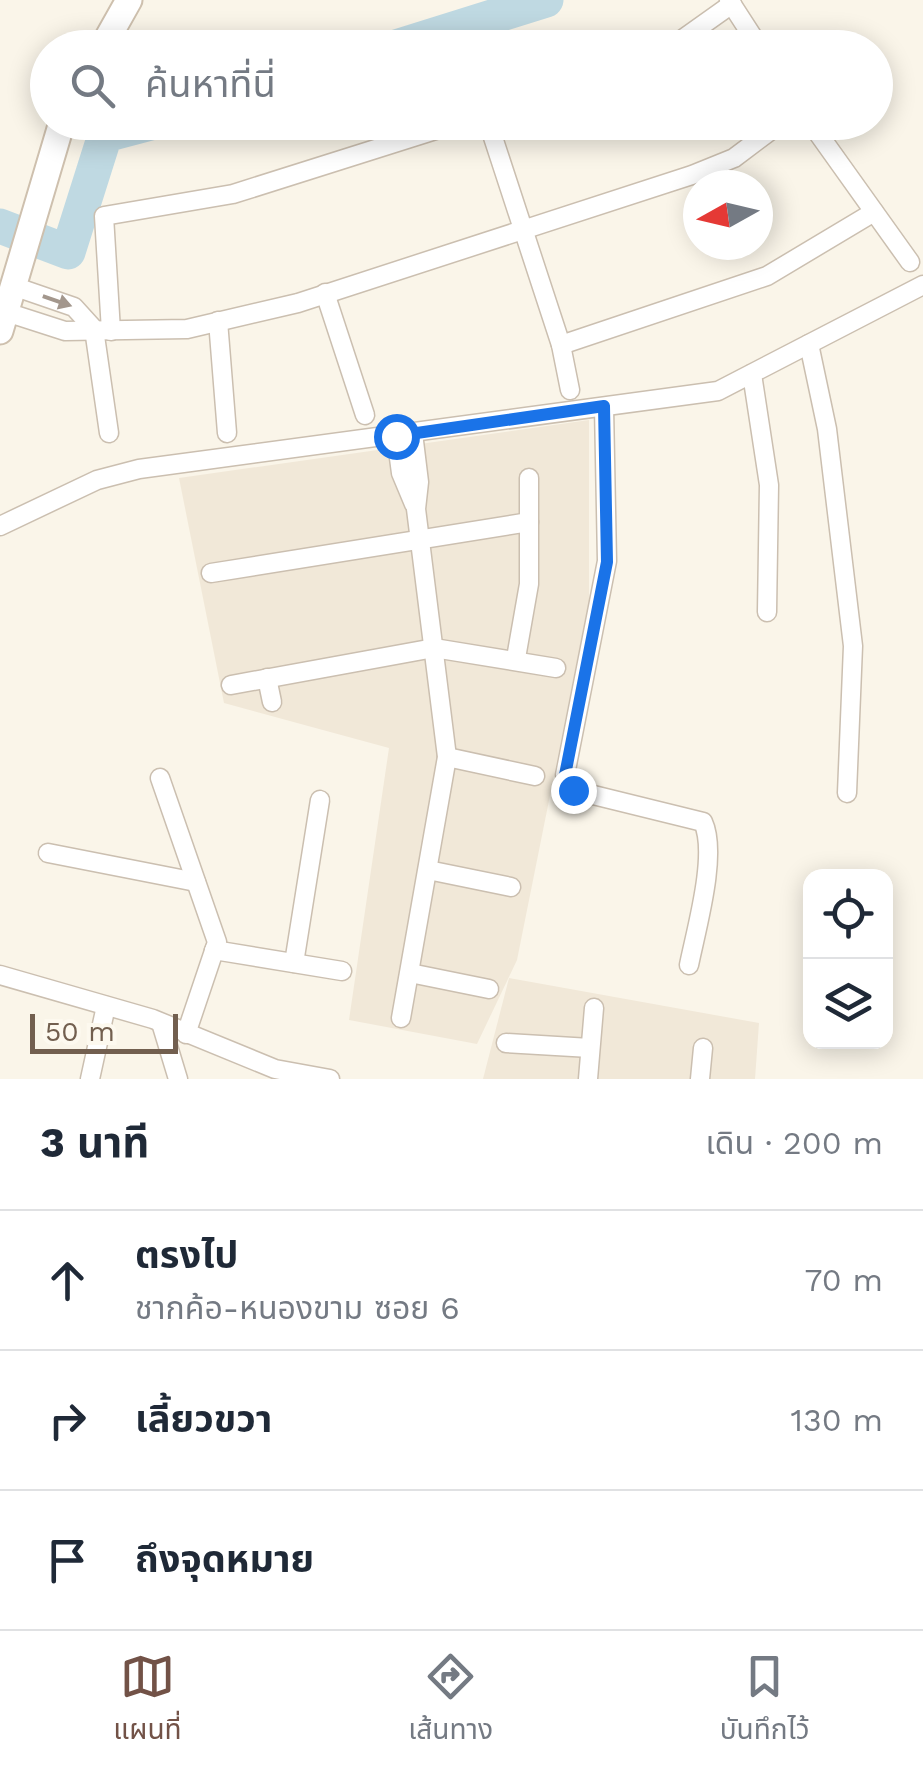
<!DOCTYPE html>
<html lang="th">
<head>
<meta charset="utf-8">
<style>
  body { margin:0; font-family:"Work Sans","Noto Sans Thai",sans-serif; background:#f2f2f3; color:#1f2937 }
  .controls { position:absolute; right:30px; bottom:30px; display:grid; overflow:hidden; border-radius:20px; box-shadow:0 5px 25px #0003 }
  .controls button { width:90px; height:90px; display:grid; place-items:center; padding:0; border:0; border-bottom:2px solid #e0e1e3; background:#fff; color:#1f2937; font:50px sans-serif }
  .compass { position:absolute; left:683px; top:170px; width:90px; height:90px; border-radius:50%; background:#fff; box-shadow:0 5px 25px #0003; rotate:262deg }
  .scale { position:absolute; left:30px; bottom:25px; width:148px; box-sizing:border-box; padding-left:10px; border:5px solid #725f4f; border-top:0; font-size:28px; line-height:35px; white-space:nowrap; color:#725f4f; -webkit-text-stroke:8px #fdf9ef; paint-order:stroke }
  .stop { position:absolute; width:30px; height:30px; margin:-22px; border:8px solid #1a73e8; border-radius:50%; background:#fff }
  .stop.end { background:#1a73e8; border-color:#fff; box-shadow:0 2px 10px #0008 }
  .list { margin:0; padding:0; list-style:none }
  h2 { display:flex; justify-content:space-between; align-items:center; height:130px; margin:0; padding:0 40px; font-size:42px }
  h2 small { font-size:32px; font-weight:400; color:#747a83 }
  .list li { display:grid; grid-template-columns:65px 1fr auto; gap:30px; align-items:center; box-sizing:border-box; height:140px; padding:0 40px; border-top:2px solid #e0e1e3 }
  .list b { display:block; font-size:38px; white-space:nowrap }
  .list p { margin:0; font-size:32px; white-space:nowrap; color:#747a83 }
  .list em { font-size:32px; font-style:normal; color:#747a83 }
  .icon { flex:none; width:55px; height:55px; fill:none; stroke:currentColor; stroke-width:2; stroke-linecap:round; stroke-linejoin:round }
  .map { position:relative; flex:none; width:923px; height:1079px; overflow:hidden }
  .search { position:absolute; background:#fff; box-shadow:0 5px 25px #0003; left:30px; right:30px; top:30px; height:110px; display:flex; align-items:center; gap:25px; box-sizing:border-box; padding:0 35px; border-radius:55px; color:#747a83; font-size:38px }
  .sheet { height:550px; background:#fff }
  nav { display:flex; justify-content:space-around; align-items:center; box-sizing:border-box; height:140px; border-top:2px solid #e0e1e3; background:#fff; font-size:28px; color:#747a83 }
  nav a { display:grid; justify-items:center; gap:5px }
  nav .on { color:#725247 }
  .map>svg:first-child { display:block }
</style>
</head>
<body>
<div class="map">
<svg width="923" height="1079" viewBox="0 0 923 1079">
  <rect width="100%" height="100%" fill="#faf5e9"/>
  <g fill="#f1e8d8">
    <polygon points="589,420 589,601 517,960 477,1044 349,1020 389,748 224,703 179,478"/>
    <polygon points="509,978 759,1023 755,1079 483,1079"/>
  </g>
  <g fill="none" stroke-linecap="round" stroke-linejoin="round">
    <g stroke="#bfd9e2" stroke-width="35">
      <polyline points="393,48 546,0"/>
      <polyline points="0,226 68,252 105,135 154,122"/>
    </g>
    <defs>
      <g id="street">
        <polyline points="729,0 760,48"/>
        <polyline points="670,48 732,4"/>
        <polyline points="488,122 561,345 570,390"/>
        <polyline points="810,122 910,262"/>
        <polyline points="13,286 74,307 94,329 109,433"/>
        <polyline points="325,293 365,415"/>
        <polyline points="6,312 65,331 187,329 298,303 692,175 734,158 782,122"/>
        <polyline points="218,321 227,433"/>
        <polyline points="111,331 104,216 233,194 461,122"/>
        <polyline points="809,344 827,429 853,646 847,793"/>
        <polyline points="561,345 767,276 874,212"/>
        <polyline points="752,374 769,485 767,612"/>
        <path d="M604,407l3,154 -42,214 8,15 130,32c15,32 -7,108 -14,143"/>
        <polyline points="396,435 401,473 414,504"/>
        <polyline points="0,526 97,480 139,469 718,391 923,285"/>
        <polyline points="211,573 529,522"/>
        <polyline points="516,658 529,584 529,478"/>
        <polyline points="267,678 272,702"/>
        <polyline points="231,685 434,648 556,668"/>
        <polyline points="447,757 535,776"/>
        <polyline points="160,778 217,942 186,1034"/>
        <polyline points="48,853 196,882"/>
        <polyline points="428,870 511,887"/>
        <polyline points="214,950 342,971"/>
        <polyline points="294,963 320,800"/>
        <polyline points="410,973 489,989"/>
        <polyline points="0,975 153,1019 275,1069 330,1079"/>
        <polyline points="401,1018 447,757 416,509 419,482 413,433"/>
        <polyline points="161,1023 178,1079"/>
        <polyline points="506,1043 590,1048"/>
        <polyline points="90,1079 106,1006"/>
        <polyline points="588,1079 594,1008"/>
        <polyline points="700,1079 703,1048"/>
      </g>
      <g id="secondary">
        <polyline points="102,48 129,0"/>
        <polyline points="0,331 62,122"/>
      </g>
    </defs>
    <use href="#street" stroke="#cbbfb0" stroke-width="21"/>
    <use href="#secondary" stroke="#cec0ae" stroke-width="29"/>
    <use href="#street" stroke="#fff" stroke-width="18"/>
    <use href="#secondary" stroke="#fff" stroke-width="25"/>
  </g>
  <defs><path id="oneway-solid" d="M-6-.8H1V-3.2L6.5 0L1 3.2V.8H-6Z" transform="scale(2.5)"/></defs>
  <use fill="#a3978d" href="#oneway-solid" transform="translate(57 301) rotate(19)"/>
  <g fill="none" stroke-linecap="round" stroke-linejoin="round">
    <polyline stroke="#1a73e8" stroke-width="12" points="396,436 604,406 607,562 565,775 573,790"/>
  </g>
</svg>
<div class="controls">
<button><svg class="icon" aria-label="locate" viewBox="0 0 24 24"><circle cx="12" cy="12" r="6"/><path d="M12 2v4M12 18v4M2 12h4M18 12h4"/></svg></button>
<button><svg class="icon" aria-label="layers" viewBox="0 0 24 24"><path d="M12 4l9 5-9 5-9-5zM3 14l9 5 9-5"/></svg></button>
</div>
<svg class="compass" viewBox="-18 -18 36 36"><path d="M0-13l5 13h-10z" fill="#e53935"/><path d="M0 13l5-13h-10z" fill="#747a83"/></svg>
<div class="scale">50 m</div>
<div class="stop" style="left:396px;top:436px"></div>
<div class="stop end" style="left:573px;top:790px"></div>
<div class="search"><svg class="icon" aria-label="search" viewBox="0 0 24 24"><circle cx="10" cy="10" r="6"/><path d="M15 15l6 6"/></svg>ค้นหาที่นี่</div>
</div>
<section class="sheet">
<h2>3 นาที<small>เดิน · 200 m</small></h2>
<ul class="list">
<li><svg class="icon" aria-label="ahead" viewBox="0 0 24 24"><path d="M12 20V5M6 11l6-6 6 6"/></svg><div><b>ตรงไป</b><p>ชากค้อ-หนองขาม ซอย 6</p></div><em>70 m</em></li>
<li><svg class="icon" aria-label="right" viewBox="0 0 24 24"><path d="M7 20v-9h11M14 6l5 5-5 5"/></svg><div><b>เลี้ยวขวา</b></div><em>130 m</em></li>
<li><svg class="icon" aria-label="arrive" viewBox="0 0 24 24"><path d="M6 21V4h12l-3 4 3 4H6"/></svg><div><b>ถึงจุดหมาย</b></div></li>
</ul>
</section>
<nav>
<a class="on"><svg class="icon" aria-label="map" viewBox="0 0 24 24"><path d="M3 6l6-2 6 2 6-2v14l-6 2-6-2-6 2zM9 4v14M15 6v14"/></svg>แผนที่</a>
<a><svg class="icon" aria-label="directions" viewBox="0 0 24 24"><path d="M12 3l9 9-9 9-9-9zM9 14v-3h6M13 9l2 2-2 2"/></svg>เส้นทาง</a>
<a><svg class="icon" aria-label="saved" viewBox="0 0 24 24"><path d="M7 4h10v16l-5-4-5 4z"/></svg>บันทึกไว้</a>
</nav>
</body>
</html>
